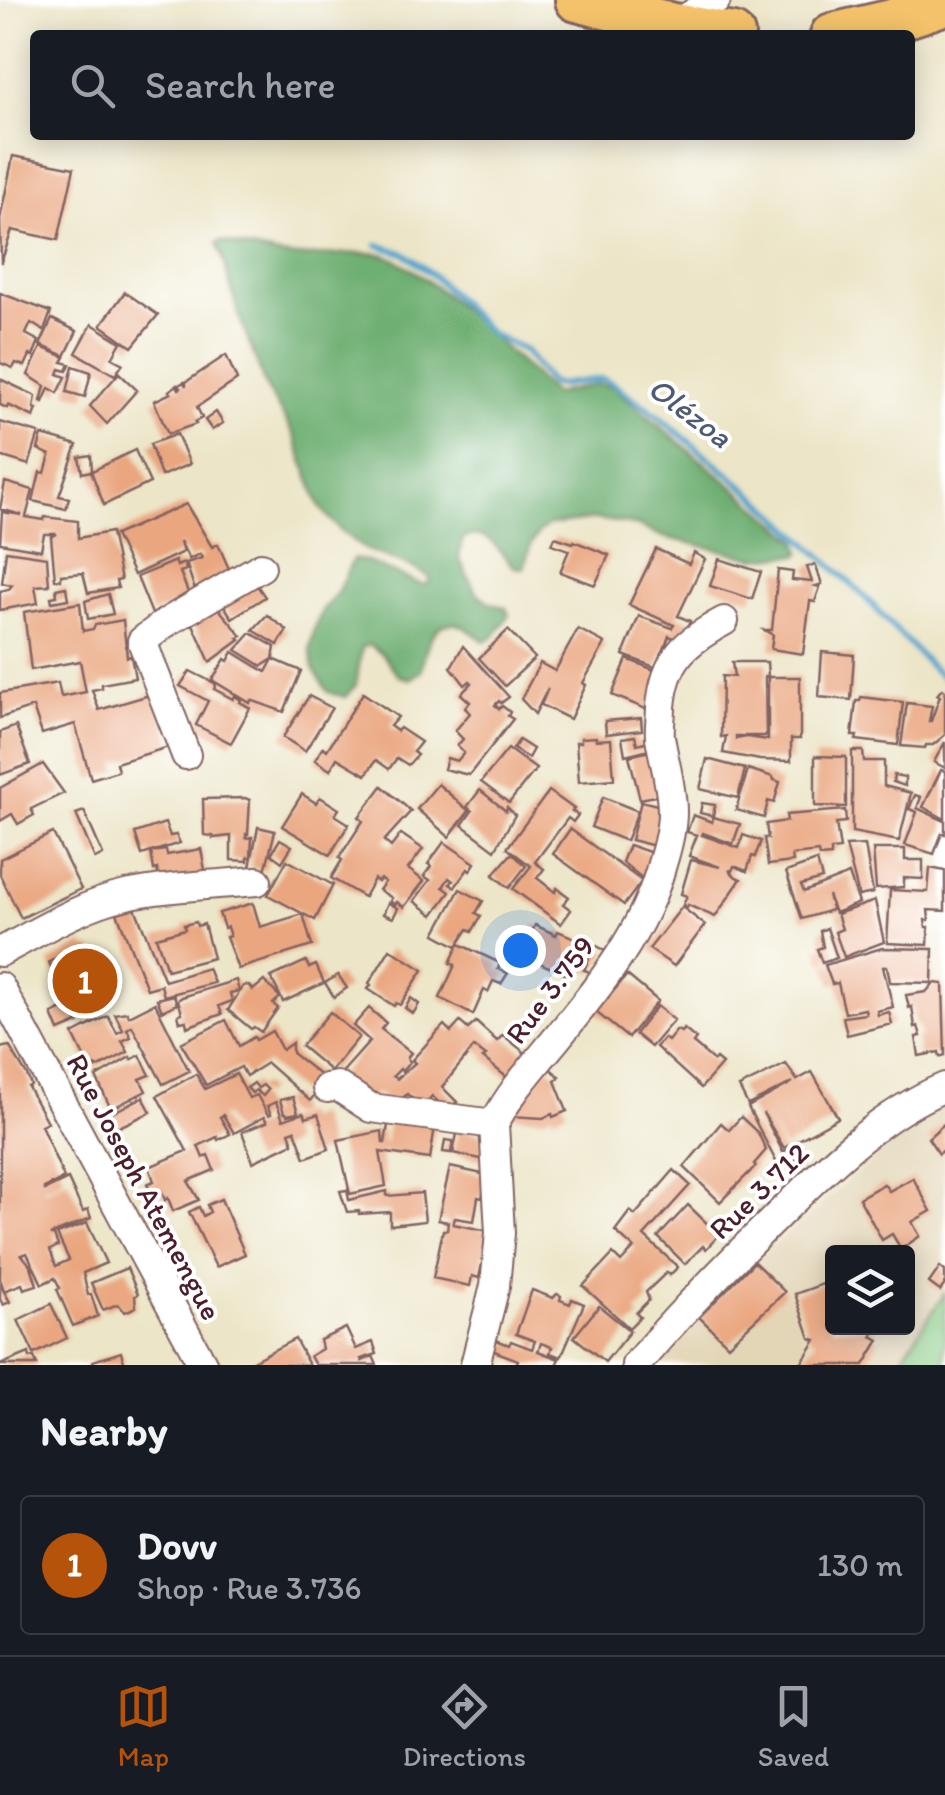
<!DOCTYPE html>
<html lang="en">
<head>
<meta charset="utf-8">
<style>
  body { margin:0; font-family:Itim,sans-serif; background:#242831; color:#f1f3f6 }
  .controls { position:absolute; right:30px; bottom:30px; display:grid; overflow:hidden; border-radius:10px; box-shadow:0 5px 25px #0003 }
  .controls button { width:90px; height:90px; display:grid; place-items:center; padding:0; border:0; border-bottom:2px solid #363941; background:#171b24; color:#f1f3f6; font:50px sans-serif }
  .you { position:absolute; left:520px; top:950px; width:35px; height:35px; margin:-25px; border:8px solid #fff; border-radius:50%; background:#1a73e8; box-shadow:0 0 0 15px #1a73e833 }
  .badge { display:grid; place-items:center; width:65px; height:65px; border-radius:50%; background:#b45309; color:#fff; font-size:32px; font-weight:700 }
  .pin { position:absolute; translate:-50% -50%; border:5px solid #fff; box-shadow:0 2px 10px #0006 }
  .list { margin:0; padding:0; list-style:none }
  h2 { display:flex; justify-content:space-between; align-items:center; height:130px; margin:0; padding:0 40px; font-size:42px }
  h2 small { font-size:32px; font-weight:400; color:#9ea1a6 }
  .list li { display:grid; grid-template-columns:65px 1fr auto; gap:30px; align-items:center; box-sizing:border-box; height:140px; margin:0 20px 20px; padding:0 20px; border:2px solid #363941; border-radius:10px }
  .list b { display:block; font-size:38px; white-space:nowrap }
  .list p { margin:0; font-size:32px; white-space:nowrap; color:#9ea1a6 }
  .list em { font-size:32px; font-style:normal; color:#9ea1a6 }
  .icon { flex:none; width:55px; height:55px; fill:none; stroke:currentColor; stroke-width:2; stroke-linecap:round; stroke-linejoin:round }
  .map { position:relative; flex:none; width:945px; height:1365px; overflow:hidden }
  .search { position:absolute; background:#171b24; box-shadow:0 5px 25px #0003; left:30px; right:30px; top:30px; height:110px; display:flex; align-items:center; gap:25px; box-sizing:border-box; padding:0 35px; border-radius:10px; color:#9ea1a6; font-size:38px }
  .sheet { height:290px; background:#171b24 }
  nav { display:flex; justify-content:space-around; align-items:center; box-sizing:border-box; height:140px; border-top:2px solid #363941; background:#171b24; font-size:28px; color:#9ea1a6 }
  nav a { display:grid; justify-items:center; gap:5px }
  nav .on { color:#b45309 }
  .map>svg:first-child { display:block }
</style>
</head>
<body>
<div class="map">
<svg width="945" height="1365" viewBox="0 0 945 1365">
  <rect width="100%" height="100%" fill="#fff"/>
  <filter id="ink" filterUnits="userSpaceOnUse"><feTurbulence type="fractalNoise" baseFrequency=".01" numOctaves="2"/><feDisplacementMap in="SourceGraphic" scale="20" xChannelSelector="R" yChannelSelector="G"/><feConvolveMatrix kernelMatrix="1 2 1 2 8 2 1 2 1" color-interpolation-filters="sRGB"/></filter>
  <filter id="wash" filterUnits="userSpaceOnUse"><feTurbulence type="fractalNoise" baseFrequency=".0048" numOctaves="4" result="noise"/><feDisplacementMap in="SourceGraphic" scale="40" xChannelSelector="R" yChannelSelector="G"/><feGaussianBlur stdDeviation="2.25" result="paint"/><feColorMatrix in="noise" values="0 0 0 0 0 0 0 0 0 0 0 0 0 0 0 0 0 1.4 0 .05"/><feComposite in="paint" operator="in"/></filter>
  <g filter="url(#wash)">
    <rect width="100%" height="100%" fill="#ece5c7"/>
    <path fill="#e3d6b7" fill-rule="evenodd" d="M945,1102v263h-282l53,-70 206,-178zM832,1252h76v76h-76z"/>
    <polygon fill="#88cb84" stroke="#697558" stroke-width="2.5" points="945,1293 945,1365 897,1365"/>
    <path fill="#6eaf72" stroke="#5c674e" stroke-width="2.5" d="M220,241c22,5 46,13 68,15 31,2 62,-6 93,-2 36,6 141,111 173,140l43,-10 16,3 185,154 3,12 -2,2 -44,3 -91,-21 -28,-12 -39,-6 -48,6 -10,7 -8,12 -7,24 -10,-1c-15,-16 -29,-43 -52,-27l-3,18 17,34 14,11 16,5 3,7 -15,22 -10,4c-7,-5 -19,-15 -27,-17 -26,-5 -33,30 -36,47l-11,8 -11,-3 -16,-21 -13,-10 -8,2 -6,38 -11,12 -17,-5 -14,-22 -4,-21 4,-19 9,-21 14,-16 16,-34 13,2 54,23 6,1 4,-7 -18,-11 -47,-18 -25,-19 -20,-23 -27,-74 -28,-48 -27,-72 -15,-54 -6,-16z"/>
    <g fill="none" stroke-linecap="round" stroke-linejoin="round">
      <polyline stroke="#52a4cd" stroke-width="6" points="378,245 404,253 434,276 491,334 524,350 550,383 558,385 602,379 613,384 657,415 767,506 861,593 931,667 945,679"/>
    </g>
    <g id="blocks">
      <g fill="#eaa67f">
        <polygon points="13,156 74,168 58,240 12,230 1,263 0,219"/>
        <polygon points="125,292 158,315 132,347 101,325"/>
        <polygon points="0,293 51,312 44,331 31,323 26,334 39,341 33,356 30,355 25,366 16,363 13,368 0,363"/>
        <polygon points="52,319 77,331 65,356 40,345"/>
        <polygon points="92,324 121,342 112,358 123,364 115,375 76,353"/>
        <polygon points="41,347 65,357 62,362 70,364 67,371 60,369 58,374 66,377 58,393 49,388 43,402 41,401 45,386 28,375"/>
        <polygon points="226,355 237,380 197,407 202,418 195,422 196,424 168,434 154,401 171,393 169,391 177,385 179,389 181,388 179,385 184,382 186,386 186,382"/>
        <polygon points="73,366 91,372 85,397 67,392"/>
        <polygon points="119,373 137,390 107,424 90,406"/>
        <polygon points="0,379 36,396 34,408 37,409 34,417 8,405 7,408 0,405"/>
        <polygon points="216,412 223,423 212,430 205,420"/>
        <polygon points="0,422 39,433 29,465 0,456"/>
        <polygon points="177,434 190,464 161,476 150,444"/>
        <polygon points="42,435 77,445 59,496 69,498 66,509 33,501 40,472 45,473 50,455 38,449"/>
        <polygon points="135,450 150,483 104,505 91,471 82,473 79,457 91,455 92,471"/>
        <polygon points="5,482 33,490 26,517 44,520 45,517 78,521 78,538 111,532 121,580 116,581 118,588 88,593 83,573 61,575 61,580 55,579 51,537 57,534 44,534 41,550 0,543 2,512 22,515 0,509"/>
        <polygon points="186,504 212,547 218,544 237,587 199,602 186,563 202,558 200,554 189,559 180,541 183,552 134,575 115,535"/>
        <polygon points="555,537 573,543 574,541 609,555 595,585 560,572 569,550 552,544"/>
        <polygon points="656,549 689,564 694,553 705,559 678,616 690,621 689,624 693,625 686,643 669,636 657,668 623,655 639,616 672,628 674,625 629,605"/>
        <polygon points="6,551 47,557 49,585 35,586 38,603 0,610 0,591 9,589 12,585 2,583"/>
        <polygon points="719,559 761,572 752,599 710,586"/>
        <polygon points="175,561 177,566 184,563 186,570 180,572 191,600 152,614 137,577"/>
        <polygon points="815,564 822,584 816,586 820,587 815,602 810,601 803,654 771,649 773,635 764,630 772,630 778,570 793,572 792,580 812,582 807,567"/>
        <polygon points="254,581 265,597 232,618 221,601"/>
        <polygon points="66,587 68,599 52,602 51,597 57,596 56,589"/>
        <polygon points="108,594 113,614 88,619 85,601"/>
        <polygon points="80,603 83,631 93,629 95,625 123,620 127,657 131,656 135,678 102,684 102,688 92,690 99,710 156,693 172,746 116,763 118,771 91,779 75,724 42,734 33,707 0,718 0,693 58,683 61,697 86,692 80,661 31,670 24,612"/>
        <polygon points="217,607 242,636 238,638 240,640 210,662 192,622"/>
        <polygon points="267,615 287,630 278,645 253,630"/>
        <polygon points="578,629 605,643 583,683 586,685 570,719 541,705 548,688 535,714 521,699 540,663 555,671"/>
        <polygon points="508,630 535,658 505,686 479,658"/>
        <polygon points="251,633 275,647 273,659 301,671 284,712 251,700 250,703 212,680 225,659 228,661 233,652 266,672 273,659 262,666 236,650"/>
        <polygon points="463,646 509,697 501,703 499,701 495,705 499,709 502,706 510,712 508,716 513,719 469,775 444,769 447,758 457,761 464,753 457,746 463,739 455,731 470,713 465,708 470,702 461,694 472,683 470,681 465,685 451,667"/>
        <polygon points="822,652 854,655 851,700 819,697"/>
        <polygon points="627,659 664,674 648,710 612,695"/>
        <polygon points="732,662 767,662 768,677 765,676 766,736 736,736 736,739 747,737 768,740 768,677 800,677 800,739 791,739 791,761 760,760 723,753 726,736 721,737 722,676 734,677"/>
        <polygon points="190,671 216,684 214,689 233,699 235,696 241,700 240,702 250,708 231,743 196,725 208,701 180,686"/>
        <polygon points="942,689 945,691 945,735 933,745 926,745 925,748 901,746 907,703 932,706 929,721 931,721 940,696 937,695"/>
        <polygon points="363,693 398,717 390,726 397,731 400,728 421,742 413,752 417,755 408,765 397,758 389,769 376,760 366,775 337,758 330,770 315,760 323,747 327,750"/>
        <polygon points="309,696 332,708 305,751 283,737"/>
        <polygon points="861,697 903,702 898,745 856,740 857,736 852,736 856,701 860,701"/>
        <polygon points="641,718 642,730 606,734 605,721"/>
        <polygon points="16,726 30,764 0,775 0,732"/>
        <polygon points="635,736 637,744 649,741 665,794 640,799 629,756 651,751 650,749 625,755 622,738"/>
        <polygon points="596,737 596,740 611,739 614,779 579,782 576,742 581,742 581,738"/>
        <polygon points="519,740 533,749 528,758 513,749"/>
        <polygon points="945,742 945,768 934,762"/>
        <polygon points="508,749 536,769 509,803 481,782"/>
        <polygon points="852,751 863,751 864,761 884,761 884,786 911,793 899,841 852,832"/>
        <polygon points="815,756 846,757 846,807 815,806"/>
        <polygon points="707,759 745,769 738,798 700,789"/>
        <polygon points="43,764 64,793 31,809 34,815 18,824 12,814 0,821 0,788"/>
        <polygon points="748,769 773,777 774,780 780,782 774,803 768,801 764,818 736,810"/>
        <polygon points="941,770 945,771 945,819 923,807"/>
        <polygon points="894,775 905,777 905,786 893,782"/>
        <polygon points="438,784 469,811 449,837 417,809"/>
        <polygon points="382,786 411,811 384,841 391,847 401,834 423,849 408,869 424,881 404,907 397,902 395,905 390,901 392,898 379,890 385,882 380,879 378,882 374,879 364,897 331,878 342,860 339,858 363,821 359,817"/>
        <polygon points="480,790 506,811 507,807 515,815 495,850 462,825 472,811 467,807"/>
        <polygon points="549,791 574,809 572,811 578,815 573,822 568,818 535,862 544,869 537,878 555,892 557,888 569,897 563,904 571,910 561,924 513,889 531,866 507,848"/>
        <polygon points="302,794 316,803 320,797 339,809 335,815 349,824 330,855 282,826"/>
        <polygon points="915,795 921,797 917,808 945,821 945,834 942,833 934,854 905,845 917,812 909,809"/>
        <polygon points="603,797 638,811 626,841 591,827"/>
        <polygon points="245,798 250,800 248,834 246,834 246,838 252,837 251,857 248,857 248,861 231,860 231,836 213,838 213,836 204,835 203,799"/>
        <polygon points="641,801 665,807 655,846 631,840"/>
        <polygon points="702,803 715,805 713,816 700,813"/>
        <polygon points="845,810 846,822 836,823 840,849 831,850 831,856 819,857 818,852 792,855 793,862 768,865 764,838 768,838 766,824 787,821 786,815"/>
        <polygon points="84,811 103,855 95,859 76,814"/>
        <polygon points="693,815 712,822 713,817 740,824 733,844 703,833 702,835 739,848 743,835 761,841 755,857 752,856 747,871 734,866 732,871 729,870 736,877 741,879 715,917 688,905 687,908 683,905 687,896 681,894 691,860 720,867 689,856 697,835 687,832"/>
        <polygon points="165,823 170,836 176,835 180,843 142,855 135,833"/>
        <polygon points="258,827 275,831 265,871 250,867"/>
        <polygon points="570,829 642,881 624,905 553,854"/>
        <polygon points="53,833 81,889 21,918 0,875 0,859"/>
        <polygon points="280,839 292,846 282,862 271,854"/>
        <polygon points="444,842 475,863 470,871 468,869 455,887 450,884 453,881 449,878 443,887 450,892 433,915 414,901 430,880 424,876 431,866 428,864"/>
        <polygon points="629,845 658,855 648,864 642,878 622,862"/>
        <polygon points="865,845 873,893 859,896 846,846"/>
        <polygon points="201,849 206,875 160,883 157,869 154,870 151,852 166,850 167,855"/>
        <polygon points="873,849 905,849 905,860 923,860 923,879 904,878 904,887 876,889"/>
        <polygon points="512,853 526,866 509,888 493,875"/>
        <polygon points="287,860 333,885 315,920 268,895"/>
        <polygon points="817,861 822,879 801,885 804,892 849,874 859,903 835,913 828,895 832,910 802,919 786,872"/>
        <polygon points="930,868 945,871 945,911 928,910 929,920 925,920 926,927 929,927 928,945 887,943 890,890 928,892"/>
        <polygon points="460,889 483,901 476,913 481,916 472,932 468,929 457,946 435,934"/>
        <polygon points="875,901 884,942 844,957 835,932 842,929 837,914"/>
        <polygon points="253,903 260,927 303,914 312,946 238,969 226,937 230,936 227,927 224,928 219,913"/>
        <polygon points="388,903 398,908 393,918 383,914"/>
        <polygon points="682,907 705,925 674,966 649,949"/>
        <polygon points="135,908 165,981 208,968 214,983 164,996 161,985 147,989 117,913"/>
        <polygon points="196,922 197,926 204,924 213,958 167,970 156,937 185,929 184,925"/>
        <polygon points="535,925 556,935 558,931 589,944 579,965 573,962 567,975 522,955"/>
        <polygon points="827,928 837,958 822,963 817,949 823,947 820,931"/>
        <polygon points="84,943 86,949 91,947 105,976 104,978 112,997 74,1015 78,1023 59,1031 52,1014 69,1006 49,962"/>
        <polygon points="459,944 500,963 498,969 508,973 501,984 493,981 488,992 484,990 473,1015 440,998 455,965 450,963"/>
        <polygon points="595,945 608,952 593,973 584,970"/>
        <polygon points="882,948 933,949 932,983 890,982 887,966 883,967 893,1007 877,1011 878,1015 889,1012 892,1024 847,1035 843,1017 866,1014 865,1009 845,1013 838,983 832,984 825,965"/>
        <polygon points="390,949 423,970 400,1005 396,1003 394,1006 368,989 371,985 369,983"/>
        <polygon points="306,961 309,968 316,965 324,983 283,1002 271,977"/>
        <polygon points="338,975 347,988 334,997 325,983"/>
        <polygon points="627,975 658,1001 628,1038 596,1012"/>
        <polygon points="236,980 239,991 230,993 232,1001 219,1006 222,1014 187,1027 186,1021 180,1022 178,1015 182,1013 178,1000 182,997"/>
        <polygon points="264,981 280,997 273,1004 278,1008 261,1032 254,1027 251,1029 228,1010 243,986 248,985 253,990"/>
        <polygon points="934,983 943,984 945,1055 940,1057 939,1052 919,1056 916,1037 921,1036 918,1026 915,1027 912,1007 909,1008 906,995 926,992"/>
        <polygon points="174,995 177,1004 162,1011 157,999"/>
        <polygon points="411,998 419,1004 413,1014 405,1008"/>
        <polygon points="155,1003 189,1071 163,1084 132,1026 127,1029 131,1037 122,1041 128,1052 97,1068 96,1066 90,1069 73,1034 108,1016 117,1033 123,1030 115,1014 127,1012 129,1016"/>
        <polygon points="657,1006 674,1020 651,1047 635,1034"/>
        <polygon points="369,1008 386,1023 381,1029 411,1053 407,1058 410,1062 402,1071 400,1069 393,1076 397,1079 415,1063 412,1060 444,1025 451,1032 460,1022 468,1029 476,1022 497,1041 503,1035 529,1056 509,1079 483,1058 486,1056 474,1047 442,1087 457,1102 447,1110 432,1096 422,1107 407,1094 399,1102 393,1097 388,1102 376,1093 368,1101 338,1077 370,1041 353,1026"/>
        <polygon points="330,1012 359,1037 331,1071 301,1046"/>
        <polygon points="226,1020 239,1046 254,1037 256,1040 272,1031 282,1050 292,1043 292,1053 326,1080 310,1101 267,1063 246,1076 241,1067 206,1085 181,1043"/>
        <polygon points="684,1029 696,1039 693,1043 714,1061 716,1059 722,1064 701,1088 656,1047 664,1038 668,1041 677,1030 681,1032"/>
        <polygon points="9,1046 27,1075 31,1085 28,1087 47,1122 41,1125 64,1178 44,1188 45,1190 68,1179 83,1212 88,1209 91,1218 50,1235 54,1235 58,1246 50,1250 56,1266 69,1260 57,1234 87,1223 106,1263 83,1273 88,1295 91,1294 98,1316 73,1326 57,1289 60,1288 55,1278 42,1284 27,1253 22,1255 31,1266 37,1285 24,1289 22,1284 4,1291 0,1279 0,1048"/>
        <polygon points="140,1055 150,1075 140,1079 146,1091 111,1109 96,1077 130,1057 131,1060"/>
        <polygon points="786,1064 797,1080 812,1072 838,1118 784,1148 763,1113 783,1152 790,1148 801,1169 784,1177 748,1107 793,1082 748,1105 739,1087"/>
        <polygon points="548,1067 560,1077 555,1081 567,1111 553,1117 552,1114 543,1118 509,1116"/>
        <polygon points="196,1074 205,1089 236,1074 249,1098 257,1095 268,1115 271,1114 267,1106 276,1102 283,1120 303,1113 306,1118 318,1114 329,1149 305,1158 295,1130 289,1132 293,1143 253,1162 242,1132 267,1122 264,1117 234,1133 223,1115 220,1117 230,1134 218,1140 217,1137 198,1146 203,1158 208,1155 214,1170 188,1181 199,1200 173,1211 168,1198 165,1200 162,1192 160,1193 158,1190 151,1193 147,1184 154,1181 149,1167 187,1151 157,1096"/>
        <polygon points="254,1083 258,1088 263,1085 268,1090 263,1096 256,1090 252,1093 247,1088"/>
        <polygon points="143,1097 151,1112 117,1128 110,1114"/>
        <polygon points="293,1097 298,1113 287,1115 286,1113 284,1113 280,1100"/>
        <polygon points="741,1117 758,1133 766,1150 754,1164 756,1166 720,1202 684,1167 721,1123 729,1130"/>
        <polygon points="389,1119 435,1126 430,1159 380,1152 386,1186 350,1194 338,1140 382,1131 383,1143 385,1143"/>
        <polygon points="945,1123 945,1149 939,1154 928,1138"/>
        <polygon points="458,1129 481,1134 485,1160 453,1153"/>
        <polygon points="445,1140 453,1141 451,1153 443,1152"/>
        <polygon points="450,1167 487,1175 482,1198 478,1197 474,1221 455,1218 453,1224 489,1231 479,1278 472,1276 470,1286 433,1278 443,1230 447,1230 448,1222 438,1220"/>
        <polygon points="674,1170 690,1185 644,1236 678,1267 670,1275 667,1272 646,1292 649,1300 636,1313 640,1317 629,1328 583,1286 613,1254 621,1262 634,1248 615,1231 630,1211 635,1215"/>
        <polygon points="913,1178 931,1211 912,1222 920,1236 901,1249 892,1234 882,1240 859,1198 884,1184 889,1191"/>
        <polygon points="347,1190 349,1200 387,1191 387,1196 422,1193 425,1221 390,1225 390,1212 359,1214 359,1211 347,1212 340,1191"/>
        <polygon points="221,1199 245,1254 216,1267 189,1212 199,1207 203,1216 210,1212 207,1205"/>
        <polygon points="688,1205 719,1235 706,1249 703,1246 685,1264 658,1237"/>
        <polygon points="754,1262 785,1292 728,1345 699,1317"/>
        <polygon points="940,1267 945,1271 945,1284 940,1291 929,1283"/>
        <polygon points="127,1268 138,1294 135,1296 136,1307 125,1312 118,1304 103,1310 91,1283"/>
        <polygon points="828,1282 832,1294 832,1328 878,1328 872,1336 879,1340 864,1365 800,1365 816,1340 810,1338 795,1294"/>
        <polygon points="0,1284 10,1302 3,1305 0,1299"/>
        <polygon points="532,1290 553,1298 557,1294 561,1296 560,1300 570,1304 572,1299 584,1304 561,1357 550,1353 552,1347 541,1343 538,1351 559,1359 556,1365 516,1365 518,1360 489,1349 494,1339 509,1345 511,1341 532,1349 535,1341 516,1334"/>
        <polygon points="51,1304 67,1338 34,1354 18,1320"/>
        <polygon points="599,1306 630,1331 605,1362 574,1337"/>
        <polygon points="346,1328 356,1349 373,1342 377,1354 361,1359 362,1361 373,1356 377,1365 315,1365 310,1356 322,1349 320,1340"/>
        <polygon points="295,1339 309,1365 245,1365"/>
        <polygon points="121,1352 125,1365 94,1365 93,1361"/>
        <polygon points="29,1353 30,1358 34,1357 37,1365 0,1365"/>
      </g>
    </g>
  </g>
  <g filter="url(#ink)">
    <use href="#blocks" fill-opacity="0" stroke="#836462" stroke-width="2.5"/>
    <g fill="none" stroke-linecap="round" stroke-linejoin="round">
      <defs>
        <g id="street">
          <polyline points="674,25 716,0"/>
          <polyline points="186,755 142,641 167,622 261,567"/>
          <path d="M0,952c40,-21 81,-47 126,-57 43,-9 88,-10 131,-14"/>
          <polyline points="0,987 203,1365"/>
          <polyline points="327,1088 337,1086 371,1108 494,1124"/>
          <path d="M475,1365l20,-79 5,-53 -6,-109c16,-32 40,-58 63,-86 42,-51 88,-108 105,-174 5,-16 10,-36 10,-52 0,-26 -8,-50 -12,-75 -1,-10 1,-20 1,-30 4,-48 23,-64 63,-86"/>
          <path d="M636,1365c40,-48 83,-92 128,-136 53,-52 111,-113 181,-142"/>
        </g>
        <g id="primary">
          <polyline points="577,0 674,25 733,35"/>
          <polyline points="832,35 892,21 945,3"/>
        </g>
      </defs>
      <use href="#street" stroke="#836462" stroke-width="32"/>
      <use href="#primary" stroke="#836462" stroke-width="48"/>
      <use href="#street" stroke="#fff" stroke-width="28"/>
      <use href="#primary" stroke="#f3c26a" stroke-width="42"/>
    </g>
  </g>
  <g text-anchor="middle" stroke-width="8" stroke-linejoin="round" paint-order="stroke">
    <g font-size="30" fill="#4a1f2b" stroke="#fff">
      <text transform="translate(550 990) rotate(-53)" y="10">Rue 3.759</text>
      <text transform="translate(144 1187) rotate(62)" y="10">Rue Joseph Atemengue</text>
      <text transform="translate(759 1191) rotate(-44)" y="10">Rue 3.712</text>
    </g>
    <g font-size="32" font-style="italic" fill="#4e5b74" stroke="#fff">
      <text transform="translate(690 412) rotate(37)" y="11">Olézoa</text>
    </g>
  </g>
</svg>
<div class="controls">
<button><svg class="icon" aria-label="layers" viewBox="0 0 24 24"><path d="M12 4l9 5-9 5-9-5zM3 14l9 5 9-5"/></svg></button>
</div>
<div class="you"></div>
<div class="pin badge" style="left:85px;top:981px">1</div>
<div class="search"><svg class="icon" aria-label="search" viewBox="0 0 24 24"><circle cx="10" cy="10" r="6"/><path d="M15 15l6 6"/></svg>Search here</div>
</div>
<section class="sheet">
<h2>Nearby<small></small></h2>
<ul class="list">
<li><span class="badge">1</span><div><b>Dovv</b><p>Shop · Rue 3.736</p></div><em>130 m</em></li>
</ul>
</section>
<nav>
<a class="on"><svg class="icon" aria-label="map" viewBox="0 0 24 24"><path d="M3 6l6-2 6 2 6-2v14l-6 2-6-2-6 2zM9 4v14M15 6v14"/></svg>Map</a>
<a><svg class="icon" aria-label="directions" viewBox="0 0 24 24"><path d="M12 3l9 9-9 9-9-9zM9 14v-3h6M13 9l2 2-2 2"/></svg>Directions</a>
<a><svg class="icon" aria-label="saved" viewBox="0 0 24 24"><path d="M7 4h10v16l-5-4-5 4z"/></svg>Saved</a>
</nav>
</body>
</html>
